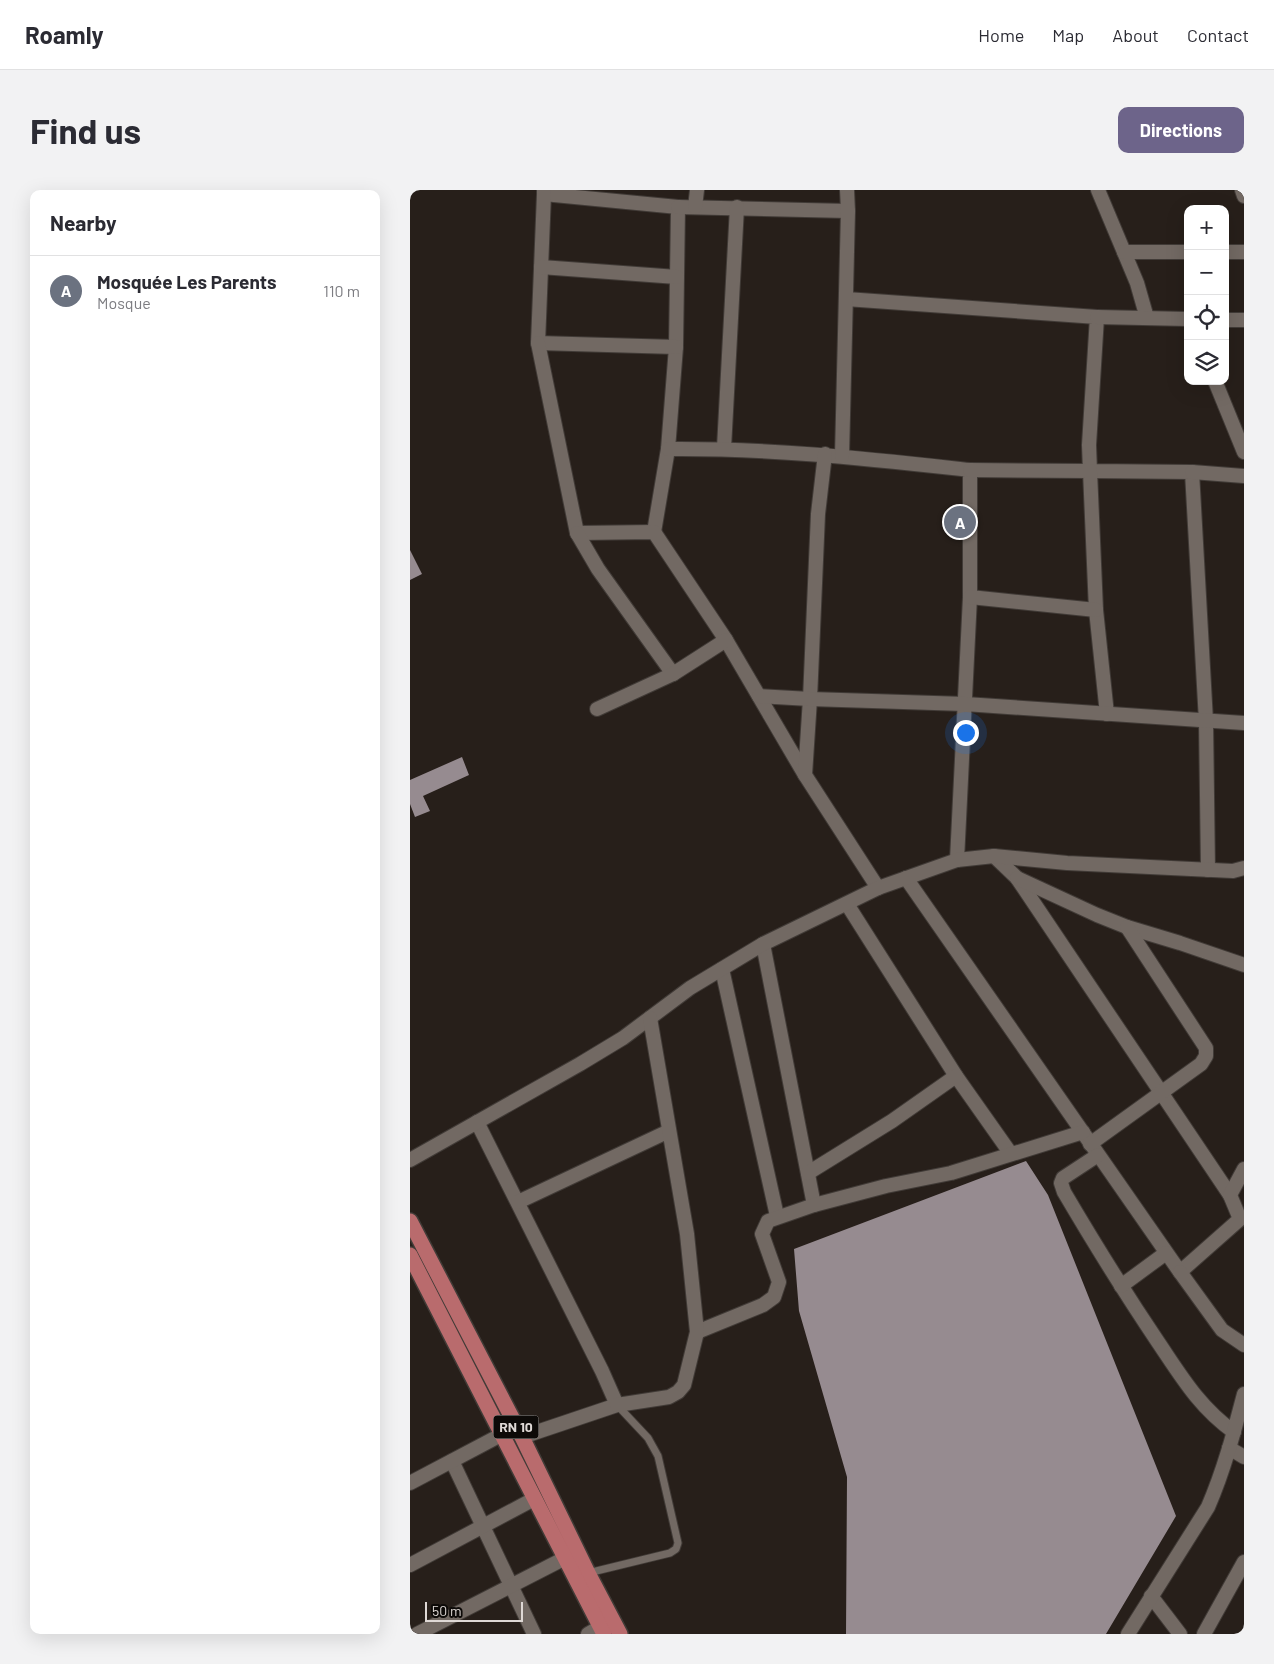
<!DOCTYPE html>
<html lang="en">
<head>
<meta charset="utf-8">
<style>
  body { margin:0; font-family:Barlow,sans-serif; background:#f2f2f3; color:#2b2b33 }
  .controls { position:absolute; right:15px; top:15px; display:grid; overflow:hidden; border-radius:10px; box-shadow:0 5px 20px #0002 }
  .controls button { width:45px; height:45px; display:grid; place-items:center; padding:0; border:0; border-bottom:1px solid #e1e1e2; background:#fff; color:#2b2b33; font:25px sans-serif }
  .scale { position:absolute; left:15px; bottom:12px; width:98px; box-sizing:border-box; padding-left:5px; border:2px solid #ded8d5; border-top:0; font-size:14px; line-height:18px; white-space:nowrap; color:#ded8d5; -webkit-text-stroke:4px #0d0a08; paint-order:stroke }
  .you { position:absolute; left:555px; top:542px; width:18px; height:18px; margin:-12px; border:4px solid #fff; border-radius:50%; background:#1a73e8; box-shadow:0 0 0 8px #1a73e833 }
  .badge { display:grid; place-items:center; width:32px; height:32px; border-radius:50%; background:#6d648a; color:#fff; font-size:16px; font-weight:700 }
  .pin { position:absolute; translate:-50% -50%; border:2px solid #fff; box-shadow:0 1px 5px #0006 }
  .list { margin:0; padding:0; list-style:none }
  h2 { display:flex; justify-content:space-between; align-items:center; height:65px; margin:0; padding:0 20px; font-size:21px }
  h2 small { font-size:16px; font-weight:400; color:#7c7c81 }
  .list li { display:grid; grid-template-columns:32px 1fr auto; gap:15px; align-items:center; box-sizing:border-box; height:70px; padding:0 20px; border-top:1px solid #e1e1e2 }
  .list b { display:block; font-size:19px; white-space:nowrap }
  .list p { margin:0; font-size:16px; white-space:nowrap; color:#7c7c81 }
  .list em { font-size:16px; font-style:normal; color:#7c7c81 }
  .icon { flex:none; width:28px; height:28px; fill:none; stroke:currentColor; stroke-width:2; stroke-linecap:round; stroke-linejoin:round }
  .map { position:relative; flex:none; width:834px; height:1444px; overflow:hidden; border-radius:10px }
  header { display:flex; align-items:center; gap:30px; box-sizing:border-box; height:70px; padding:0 25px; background:#fff; border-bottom:1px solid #e1e1e2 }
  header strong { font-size:24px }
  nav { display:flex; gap:28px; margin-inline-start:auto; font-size:18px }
  .intro { display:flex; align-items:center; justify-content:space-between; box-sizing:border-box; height:120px; padding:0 30px }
  h1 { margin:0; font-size:35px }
  .button { padding:12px 22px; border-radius:10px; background:#6d648a; color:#fff; font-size:18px; font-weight:700 }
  main { display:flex; gap:30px; padding:0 30px }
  aside { flex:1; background:#fff; border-radius:10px; box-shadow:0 5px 20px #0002 }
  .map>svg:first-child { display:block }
</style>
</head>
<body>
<header>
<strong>Roamly</strong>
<nav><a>Home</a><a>Map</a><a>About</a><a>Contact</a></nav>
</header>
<div class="intro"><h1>Find us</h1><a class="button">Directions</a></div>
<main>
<aside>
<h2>Nearby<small></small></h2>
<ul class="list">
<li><span class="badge" style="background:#6b7280">A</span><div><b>Mosquée Les Parents</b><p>Mosque</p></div><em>110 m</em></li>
</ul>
</aside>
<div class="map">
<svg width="834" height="1444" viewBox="0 0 834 1444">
  <rect width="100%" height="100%" fill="#271f1a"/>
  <g fill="#968b90">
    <polygon points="0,360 12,384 0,390"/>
    <polygon points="52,567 59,585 13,606 20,621 5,627 0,614 0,590"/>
    <polygon points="616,971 638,1005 766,1326 696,1444 436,1444 437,1287 389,1121 384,1059"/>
  </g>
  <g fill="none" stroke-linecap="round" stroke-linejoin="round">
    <defs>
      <polyline id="lane" points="178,1383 260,1363 266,1359 268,1353 248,1266 238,1248 207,1215"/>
      <g id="street">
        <polyline points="134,0 134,4 268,17 266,157 258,259 244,342"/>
        <polyline points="688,0 727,93 737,128"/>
        <polyline points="832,0 834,6"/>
        <polyline points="134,4 128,153 266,157"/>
        <polyline points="268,17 438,21"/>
        <polyline points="285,17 287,0"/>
        <polyline points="714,62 778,62"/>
        <polyline points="815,62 834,62"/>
        <polyline points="131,77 267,87"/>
        <polyline points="436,109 687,127 679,255 680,281 782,282 796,531 798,680"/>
        <polyline points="687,127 778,129"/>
        <polyline points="815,130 834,130"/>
        <polyline points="128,153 167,343 244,342 316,450 395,585"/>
        <polyline points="805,191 834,262"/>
        <polyline points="314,258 327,17"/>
        <path d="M258,259c102,-1 200,10 302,21v127l-13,263"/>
        <polyline points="415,264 408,324 400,509 395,585 468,698"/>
        <polyline points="432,266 438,21 437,0"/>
        <polyline points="560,280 680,281 686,420 697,524"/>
        <polyline points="782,282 834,286"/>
        <polyline points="167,343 188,379 263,484"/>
        <polyline points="560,407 686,420"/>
        <polyline points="349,506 400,509 555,514 834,533"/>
        <polyline points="187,519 263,484 316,450"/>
        <polyline points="584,666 607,688 820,1005"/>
        <polyline points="496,688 770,1082 830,1029 820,1005 834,979"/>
        <polyline points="607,688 687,725 717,737 770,753 834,775"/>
        <polyline points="437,714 546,886 601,964"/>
        <polyline points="353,754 404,1015"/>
        <polyline points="312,779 367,1026"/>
        <polyline points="67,932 192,1181 207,1215 112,1247"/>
        <polyline points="680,954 791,874 796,866 796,858 717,737"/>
        <path d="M688,965l-35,23 -2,5 3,9c30,51 61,101 94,150 23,34 41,65 76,90"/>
        <polyline points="0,970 170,874 213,848 280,798 353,754 468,698 547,670 584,666 657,673 823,681 834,678"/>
        <polyline points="398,983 482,931 546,886"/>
        <polyline points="108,1012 259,941"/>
        <polyline points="770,1082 812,1140 834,1155"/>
        <polyline points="711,1096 756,1063"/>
        <polyline points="287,1142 353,1115 364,1107 369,1092 352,1044 358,1031 404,1015 476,996 541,983 673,942"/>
        <polyline points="207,1215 259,1207 268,1202 274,1195 287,1142 277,1044 240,828"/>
        <polyline points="819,1258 834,1267"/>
        <polyline points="42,1271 124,1444"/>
        <polyline points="0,1293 106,1237"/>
        <polyline points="0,1375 124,1309"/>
        <polyline points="741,1406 770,1444"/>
        <polyline points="7,1444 165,1363"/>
        <polyline points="178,1444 190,1437"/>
        <path d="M718,1444l80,-127c16,-37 26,-75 36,-113"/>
        <polyline points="794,1444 834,1372"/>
      </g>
      <g id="primary">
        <polyline points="0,1031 112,1247 178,1383 210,1444"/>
        <polyline points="0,1065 194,1444"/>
      </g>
    </defs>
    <use href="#lane" stroke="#413b37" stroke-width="9"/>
    <use href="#street" stroke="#413b37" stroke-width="16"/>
    <use href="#primary" stroke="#413b37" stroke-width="18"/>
    <use href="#lane" stroke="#726963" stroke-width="7"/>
    <use href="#street" stroke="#726963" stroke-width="14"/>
    <use href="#primary" stroke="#b96b6d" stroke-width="15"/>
  </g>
  <g text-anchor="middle" stroke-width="5" stroke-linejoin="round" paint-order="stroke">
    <rect fill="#0d0a08" stroke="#9f9a98" stroke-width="1" x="83.5" y="1225.5" width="45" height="23" rx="4"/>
    <g font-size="14" font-weight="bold" fill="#ded8d5">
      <text x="106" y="1242">RN 10</text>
    </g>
  </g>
</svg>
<div class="controls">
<button>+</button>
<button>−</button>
<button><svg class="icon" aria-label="locate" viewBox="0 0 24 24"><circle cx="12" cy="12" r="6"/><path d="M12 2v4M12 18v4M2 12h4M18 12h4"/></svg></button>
<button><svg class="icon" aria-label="layers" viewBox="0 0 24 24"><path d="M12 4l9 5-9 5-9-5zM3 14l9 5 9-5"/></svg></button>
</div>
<div class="scale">50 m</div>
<div class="you"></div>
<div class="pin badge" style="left:550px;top:332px;background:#6b7280">A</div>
</div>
</main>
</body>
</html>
